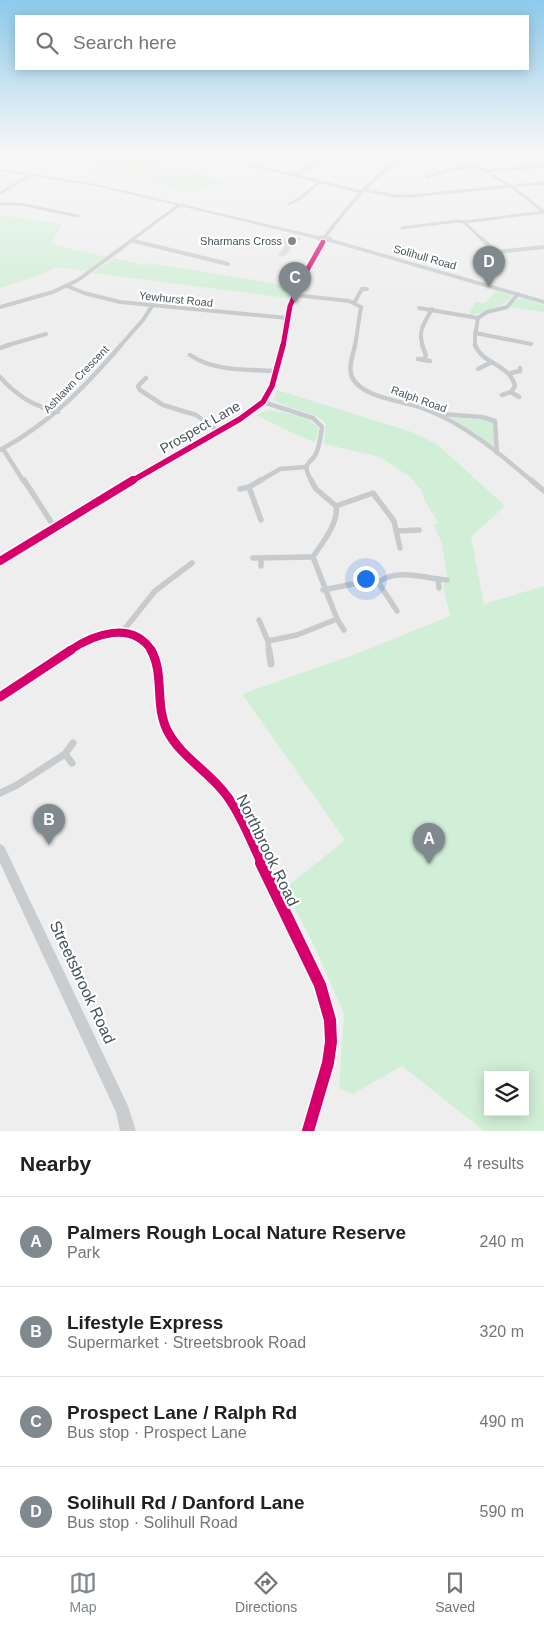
<!DOCTYPE html>
<html lang="en">
<head>
<meta charset="utf-8">
<style>
  body { margin:0; font-family:Helvetica,sans-serif; background:#f6f6f6; color:#202124 }
  .controls { position:absolute; right:15px; bottom:15px; display:grid; overflow:hidden; border-radius:0px; box-shadow:0 2px 12px #0003 }
  .controls button { width:45px; height:45px; display:grid; place-items:center; padding:0; border:0; border-bottom:1px solid #e0e0e0; background:#fff; color:#202124; font:25px sans-serif }
  .you { position:absolute; left:365px; top:578px; width:18px; height:18px; margin:-12px; border:4px solid #fff; border-radius:50%; background:#1a73e8; box-shadow:0 0 0 8px #1a73e833 }
  .badge { display:grid; place-items:center; width:32px; height:32px; border-radius:50%; background:#808a8e; color:#fff; font-size:16px; font-weight:700 }
  .pin { position:absolute; translate:-50% -41px; filter:drop-shadow(0 1px 2px #0008) }
  .pin::after { content:''; position:absolute; top:26px; width:18px; height:15px; background:inherit; clip-path:polygon(0 0,100% 0,50% 100%) }
  .list { margin:0; padding:0; list-style:none }
  h2 { display:flex; justify-content:space-between; align-items:center; height:65px; margin:0; padding:0 20px; font-size:21px }
  h2 small { font-size:16px; font-weight:400; color:#757577 }
  .list li { display:grid; grid-template-columns:32px 1fr auto; gap:15px; align-items:center; box-sizing:border-box; height:90px; padding:0 20px; border-top:1px solid #e0e0e0 }
  .list b { display:block; font-size:19px; white-space:nowrap }
  .list p { margin:0; font-size:16px; white-space:nowrap; color:#757577 }
  .list em { font-size:16px; font-style:normal; color:#757577 }
  .icon { flex:none; width:28px; height:28px; fill:none; stroke:currentColor; stroke-width:2; stroke-linecap:round; stroke-linejoin:round }
  .map { position:relative; flex:none; width:544px; height:1131px; overflow:hidden }
  .search { position:absolute; background:#fff; box-shadow:0 2px 12px #0003; left:15px; right:15px; top:15px; height:55px; display:flex; align-items:center; gap:12px; box-sizing:border-box; padding:0 18px; border-radius:0px; color:#757577; font-size:19px }
  .sheet { height:425px; background:#fff }
  nav { display:flex; justify-content:space-around; align-items:center; box-sizing:border-box; height:70px; border-top:1px solid #e0e0e0; background:#fff; font-size:14px; color:#757577 }
  nav a { display:grid; justify-items:center; gap:2px }
  nav .on { color:#808a8e }
  .map>svg:first-child { display:block }
</style>
</head>
<body>
<div class="map">
<svg width="544" height="1131" viewBox="0 0 544 1131">
  <rect width="100%" height="100%" fill="#efeeee"/>
  <g fill="#d1efd7" fill-rule="evenodd">
    <polygon points="46,153 116,153 119,155 66,167"/>
    <polygon points="131,155 191,170 229,184 183,192 143,178 80,167"/>
    <polygon points="0,215 62,224 51,244 107,257 86,271 56,267 41,275 0,288"/>
    <polygon points="114,258 144,265 149,263 286,285 298,281 288,298 92,273"/>
    <path d="M496,291l14,4 1,2c-8,9 -30,18 -42,18l6,-13 10,1z"/>
    <polygon points="522,298 544,305 544,312 509,307 517,300"/>
    <path d="M277,390l135,42 26,13 67,61 -34,31 13,67 60,-18v545h-60l-82,-65 -49,28 -14,-6 5,-74 -32,-73 -28,-52 61,-49 -103,-146 122,-43 86,-35 -7,-30 5,-6 -7,-39 -8,-17 5,-1 -13,-22 -3,-10 -12,-14 -30,-20 -56,-13 2,-21c-15,-13 -36,-13 -52,-23zM488,1075h37v37h-37z"/>
    <path d="M269,410c16,3 42,5 50,20l-4,12 -12,-4 -47,-23z"/>
    <polygon points="449,417 489,420 493,422 495,445 493,447 474,432"/>
  </g>
  <polygon fill="#d6d7d8" stroke="#e0e0e1" points="291,236 302,239 294,244 285,256 278,255 286,245 279,243 287,237"/>
  <g fill="none" stroke-linecap="round" stroke-linejoin="round">
    <g stroke="#c7cbcd" stroke-width="3">
      <polyline points="199,153 218,157"/>
      <polyline points="454,153 511,186 544,212"/>
      <polyline points="515,153 529,166"/>
      <polyline points="252,165 362,192"/>
      <polyline points="484,171 544,166"/>
      <polyline points="292,176 339,153"/>
      <polyline points="427,177 448,170 476,166"/>
      <polyline points="364,190 395,196 410,196 544,183"/>
      <polyline points="0,193 31,175"/>
      <polyline points="0,204 20,204 78,216"/>
      <polyline points="289,204 302,197 318,183"/>
      <polyline points="402,228 457,221 464,222"/>
      <polyline points="133,239 179,205"/>
      <polyline points="482,239 464,222 544,212"/>
    </g>
    <g stroke="#c7cbcd" stroke-width="4">
      <polyline points="481,238 496,252 544,247"/>
      <polyline points="134,241 228,264"/>
      <polyline points="67,286 84,293 120,302 287,318"/>
      <polyline points="295,295 349,301 361,307 355,346"/>
      <polyline points="354,303 362,289 367,289"/>
      <polyline points="0,307 53,292 78,280 135,238"/>
      <polyline points="419,308 478,318"/>
      <polyline points="475,333 531,344"/>
      <polyline points="5,346 46,334"/>
      <polyline points="120,346 143,320 152,306"/>
      <path d="M423,346c-6,-15 2,-24 9,-37"/>
      <polyline points="475,346 475,336 478,318 487,312 507,307 518,294"/>
    </g>
    <g stroke="#c7cbcd" stroke-width="4.5">
      <path d="M355,345c-2,11 -8,24 -2,34 11,19 50,22 69,29 42,15 77,45 111,74"/>
      <polyline points="422,345 426,355 424,359"/>
      <path d="M475,345c8,20 35,19 40,41l-4,6 -9,3"/>
      <polyline points="0,348 9,345"/>
      <path d="M190,355c25,17 56,14 85,16"/>
      <polyline points="418,359 430,361"/>
      <polyline points="478,369 492,362"/>
      <polyline points="511,373 520,371 520,368"/>
      <path d="M0,377c17,19 33,29 58,35"/>
      <polyline points="146,378 138,386 140,390 163,405 196,415 218,431"/>
      <polyline points="511,392 519,397"/>
      <path d="M263,402l50,16 9,9c-1,8 -2,16 -5,24 -5,16 -18,7 -5,31"/>
      <polyline points="441,414 482,417 495,421 497,453"/>
      <polyline points="3,449 24,482"/>
      <path d="M0,450c49,-26 85,-63 121,-105"/>
      <polyline points="258,482 280,469 306,467"/>
    </g>
    <g stroke="#c7cbcd" stroke-width="5.5">
      <polyline points="24,480 55,528"/>
      <path d="M311,480l5,9 20,17c3,17 -14,37 -23,51l24,62"/>
      <polyline points="531,480 544,491"/>
      <polyline points="249,487 261,520"/>
      <polyline points="240,489 249,487 261,480"/>
      <polyline points="336,506 373,493 394,521 400,548"/>
      <polyline points="397,531 419,530"/>
      <polyline points="253,558 313,557"/>
      <polyline points="261,558 261,566"/>
      <polyline points="438,579 447,580"/>
      <polyline points="323,590 363,582 378,582"/>
      <path d="M397,611l-19,-29c19,-12 39,-6 60,-3l1,9"/>
      <polyline points="259,620 268,641 297,635 337,619 344,630"/>
      <polyline points="123,631 155,591 192,563"/>
      <polyline points="268,641 269,651"/>
      <path d="M69,651c25,-17 63,-31 83,0"/>
    </g>
    <g stroke="#c7cbcd" stroke-width="7">
      <path d="M151,650c14,25 3,56 17,82 14,26 42,40 59,64 15,20 24,46 35,68"/>
      <polyline points="269,650 271,664"/>
      <polyline points="0,697 71,650"/>
      <polyline points="65,754 73,743"/>
      <polyline points="0,793 17,785 65,754 72,763"/>
    </g>
    <polyline stroke="#c7cbcd" stroke-width="9" points="261,863 320,985 330,1020 331,1042 328,1063 308,1131"/>
    <g fill="#c9cdcf" fill-rule="evenodd">
      <path d="M409,153h4c-8,5 -16,9 -23,15 -24,19 -44,44 -62,68l4,1v2l212,61v4l-214,-62h-5l-20,37 -12,27 -9,50 -9,30 -10,17 -23,18 -106,61 -136,82v-7l130,-79 108,-61 22,-16 9,-15 9,-30 9,-50 12,-27 21,-37 -4,-3 -220,-53 -96,-15v-2l96,15 222,52 6,-1c24,-31 49,-64 85,-82z"/>
      <polygon points="0,844 4,846 128,1106 136,1131 120,1131 116,1112 0,863"/>
    </g>
    <defs>
      <polyline id="cycleway-far4" points="283,346 290,306 302,279 323,242"/>
      <polyline id="cycleway-far3" points="130,482 240,419 263,402 272,386 283,345"/>
      <g id="cycleway-far2">
        <polyline points="0,561 133,480"/>
        <path d="M69,651c25,-17 63,-31 83,0"/>
      </g>
      <g id="cycleway-far1">
        <path d="M151,650c14,25 3,56 17,82 14,26 42,40 59,64 15,20 24,46 35,68"/>
        <polyline points="0,697 71,650"/>
      </g>
      <polyline id="cycleway" points="261,863 320,985 330,1020 331,1042 328,1063 308,1131"/>
    </defs>
    <use href="#cycleway-far4" stroke="#fff" stroke-width="7"/>
    <use href="#cycleway-far3" stroke="#fff" stroke-width="8"/>
    <use href="#cycleway-far2" stroke="#fff" stroke-width="11"/>
    <use href="#cycleway-far1" stroke="#fff" stroke-width="12"/>
    <use href="#cycleway" stroke="#fff" stroke-width="15"/>
    <use href="#cycleway-far4" stroke="#d6006c" stroke-width="5"/>
    <use href="#cycleway-far3" stroke="#d6006c" stroke-width="5.5"/>
    <use href="#cycleway-far2" stroke="#d6006c" stroke-width="8"/>
    <use href="#cycleway-far1" stroke="#d6006c" stroke-width="9"/>
    <use href="#cycleway" stroke="#d6006c" stroke-width="12"/>
  </g>
  <linearGradient id="sky" x2="0" y2="1"><stop stop-color="#8dcaeb"/><stop offset="0.49" stop-color="#f8f7f7"/><stop offset="1" stop-color="#f8f7f7" stop-opacity="0"/></linearGradient>
  <rect width="544" height="311" fill="url(#sky)"/>
  <circle fill="#808a8e" stroke="#fff" stroke-width="2" cx="292" cy="241" r="5"/>
  <g text-anchor="middle" stroke-width="4.5" stroke-linejoin="round" paint-order="stroke">
    <g font-size="11" fill="#44545b" stroke="#fff" text-anchor="end">
      <text x="282" y="245">Sharmans Cross</text>
    </g>
    <g font-size="11" fill="#44545b" stroke="#fff">
      <text transform="translate(425 257) rotate(16)" y="4">Solihull Road</text>
      <text transform="translate(176 299) rotate(6)" y="4">Yewhurst Road</text>
      <text transform="translate(76 379) rotate(-46)" y="4">Ashlawn Crescent</text>
      <text transform="translate(419 399) rotate(20)" y="4">Ralph Road</text>
    </g>
    <g font-size="14" fill="#44545b" stroke="#fff">
      <text transform="translate(200 427) rotate(-30)" y="5">Prospect Lane</text>
    </g>
    <g font-size="16" fill="#44545b" stroke="#fff">
      <text transform="translate(268 850) rotate(64)" y="6">Northbrook Road</text>
      <text transform="translate(83 982) rotate(65)" y="6">Streetsbrook Road</text>
    </g>
  </g>
</svg>
<div class="controls">
<button><svg class="icon" aria-label="layers" viewBox="0 0 24 24"><path d="M12 4l9 5-9 5-9-5zM3 14l9 5 9-5"/></svg></button>
</div>
<div class="you"></div>
<div class="pin badge" style="left:429px;top:864px">A</div>
<div class="pin badge" style="left:49px;top:845px">B</div>
<div class="pin badge" style="left:295px;top:303px">C</div>
<div class="pin badge" style="left:489px;top:287px">D</div>
<div class="search"><svg class="icon" aria-label="search" viewBox="0 0 24 24"><circle cx="10" cy="10" r="6"/><path d="M15 15l6 6"/></svg>Search here</div>
</div>
<section class="sheet">
<h2>Nearby<small>4 results</small></h2>
<ul class="list">
<li><span class="badge">A</span><div><b>Palmers Rough Local Nature Reserve</b><p>Park</p></div><em>240 m</em></li>
<li><span class="badge">B</span><div><b>Lifestyle Express</b><p>Supermarket · Streetsbrook Road</p></div><em>320 m</em></li>
<li><span class="badge">C</span><div><b>Prospect Lane / Ralph Rd</b><p>Bus stop · Prospect Lane</p></div><em>490 m</em></li>
<li><span class="badge">D</span><div><b>Solihull Rd / Danford Lane</b><p>Bus stop · Solihull Road</p></div><em>590 m</em></li>
</ul>
</section>
<nav>
<a class="on"><svg class="icon" aria-label="map" viewBox="0 0 24 24"><path d="M3 6l6-2 6 2 6-2v14l-6 2-6-2-6 2zM9 4v14M15 6v14"/></svg>Map</a>
<a><svg class="icon" aria-label="directions" viewBox="0 0 24 24"><path d="M12 3l9 9-9 9-9-9zM9 14v-3h6M13 9l2 2-2 2"/></svg>Directions</a>
<a><svg class="icon" aria-label="saved" viewBox="0 0 24 24"><path d="M7 4h10v16l-5-4-5 4z"/></svg>Saved</a>
</nav>
</body>
</html>
